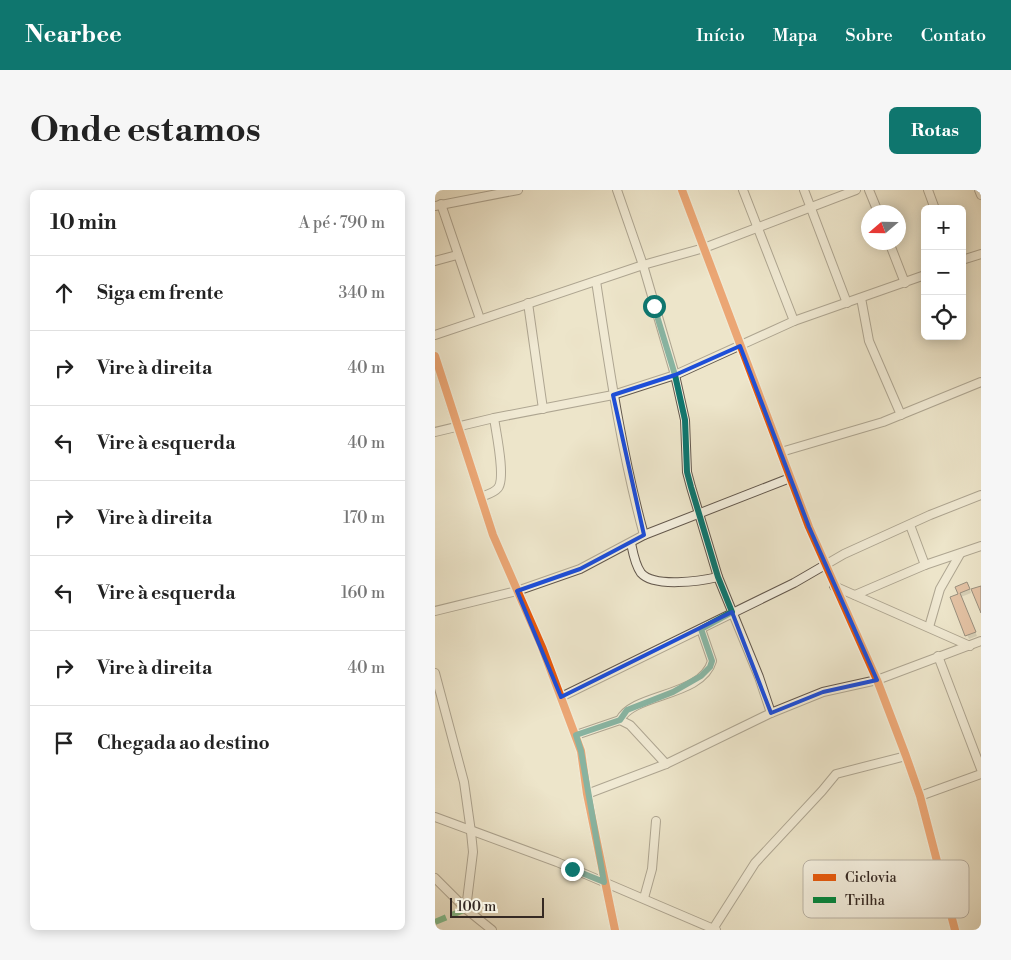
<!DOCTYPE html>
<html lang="pt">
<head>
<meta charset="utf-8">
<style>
  body { margin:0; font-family:"Libre Bodoni",serif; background:#f6f6f6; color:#222 }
  .controls { position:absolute; right:15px; top:15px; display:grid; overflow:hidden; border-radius:8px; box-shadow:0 2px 12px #0003 }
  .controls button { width:45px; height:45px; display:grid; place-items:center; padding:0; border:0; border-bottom:1px solid #e0e0e0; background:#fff; color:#222; font:25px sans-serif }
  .compass { position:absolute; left:426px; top:15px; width:45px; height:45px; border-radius:50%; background:#fff; box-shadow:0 2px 12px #0003; rotate:250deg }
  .scale { position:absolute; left:15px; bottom:12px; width:94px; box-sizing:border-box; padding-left:5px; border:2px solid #352923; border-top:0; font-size:14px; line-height:18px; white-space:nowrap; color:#352923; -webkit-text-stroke:4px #f3eedd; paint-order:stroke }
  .stop { position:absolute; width:15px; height:15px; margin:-11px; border:4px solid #0f766e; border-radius:50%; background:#fff }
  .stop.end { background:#0f766e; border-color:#fff; box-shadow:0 1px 5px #0008 }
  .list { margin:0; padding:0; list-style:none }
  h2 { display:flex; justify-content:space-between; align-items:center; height:65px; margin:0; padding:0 20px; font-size:21px }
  h2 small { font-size:16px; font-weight:400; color:#767676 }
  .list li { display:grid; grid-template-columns:32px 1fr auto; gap:15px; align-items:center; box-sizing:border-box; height:75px; padding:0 20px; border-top:1px solid #e0e0e0 }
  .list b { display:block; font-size:19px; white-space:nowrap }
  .list em { font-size:16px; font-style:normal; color:#767676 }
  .icon { flex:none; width:28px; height:28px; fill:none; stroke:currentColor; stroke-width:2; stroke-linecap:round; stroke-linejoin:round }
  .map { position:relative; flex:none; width:546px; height:740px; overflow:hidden; border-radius:8px }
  header { display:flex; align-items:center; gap:30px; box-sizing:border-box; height:70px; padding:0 25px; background:#0f766e; color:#fff }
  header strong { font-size:24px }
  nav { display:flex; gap:28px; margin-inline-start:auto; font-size:18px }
  .intro { display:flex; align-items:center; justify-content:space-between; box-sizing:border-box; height:120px; padding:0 30px }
  h1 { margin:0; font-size:35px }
  .button { padding:12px 22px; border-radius:8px; background:#0f766e; color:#fff; font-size:18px; font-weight:700 }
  main { display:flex; gap:30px; padding:0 30px }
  aside { flex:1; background:#fff; border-radius:8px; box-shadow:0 2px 12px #0003 }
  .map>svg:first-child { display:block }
</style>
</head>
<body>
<header>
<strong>Nearbee</strong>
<nav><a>Início</a><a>Mapa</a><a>Sobre</a><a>Contato</a></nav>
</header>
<div class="intro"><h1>Onde estamos</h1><a class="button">Rotas</a></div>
<main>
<aside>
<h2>10 min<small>A pé · 790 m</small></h2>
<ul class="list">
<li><svg class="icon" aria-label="ahead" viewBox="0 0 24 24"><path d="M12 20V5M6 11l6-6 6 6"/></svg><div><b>Siga em frente</b></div><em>340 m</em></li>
<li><svg class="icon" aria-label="right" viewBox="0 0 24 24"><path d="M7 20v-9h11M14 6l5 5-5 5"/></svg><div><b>Vire à direita</b></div><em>40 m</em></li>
<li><svg class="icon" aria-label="left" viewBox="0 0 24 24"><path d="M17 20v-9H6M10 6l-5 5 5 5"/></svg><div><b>Vire à esquerda</b></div><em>40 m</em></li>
<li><svg class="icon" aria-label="right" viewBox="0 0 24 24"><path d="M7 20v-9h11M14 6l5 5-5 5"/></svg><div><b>Vire à direita</b></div><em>170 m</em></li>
<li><svg class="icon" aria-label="left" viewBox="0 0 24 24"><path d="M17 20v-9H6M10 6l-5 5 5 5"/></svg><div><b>Vire à esquerda</b></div><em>160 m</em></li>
<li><svg class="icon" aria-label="right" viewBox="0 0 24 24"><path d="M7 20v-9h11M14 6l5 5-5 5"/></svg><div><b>Vire à direita</b></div><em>40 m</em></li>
<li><svg class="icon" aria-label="arrive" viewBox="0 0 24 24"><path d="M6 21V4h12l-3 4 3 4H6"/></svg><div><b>Chegada ao destino</b></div></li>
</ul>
</aside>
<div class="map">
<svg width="546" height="740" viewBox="0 0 546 740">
  <rect width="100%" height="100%" fill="#ede5ca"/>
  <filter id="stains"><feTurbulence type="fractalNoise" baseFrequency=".004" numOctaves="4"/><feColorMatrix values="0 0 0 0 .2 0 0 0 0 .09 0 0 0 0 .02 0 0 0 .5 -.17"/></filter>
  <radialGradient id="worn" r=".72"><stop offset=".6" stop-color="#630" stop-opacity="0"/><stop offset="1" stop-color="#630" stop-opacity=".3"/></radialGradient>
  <polygon fill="#0003" points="534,397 536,403 526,407 542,446 534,449 517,408 525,405 522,398"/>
  <g fill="#da9979" stroke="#352923">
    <polygon points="532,392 535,399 525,403 541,442 530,446 515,407 523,404 520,397"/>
    <polygon points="546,396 546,423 536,399"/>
  </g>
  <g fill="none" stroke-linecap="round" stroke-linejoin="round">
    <defs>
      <g id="minor">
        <polyline points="182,0 208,75 240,185 250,230 252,282 256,297 283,387 324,487 336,523"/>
        <polyline points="247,0 374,337 442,490 471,566 485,606 520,740"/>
        <polyline points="308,0 359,131"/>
        <polyline points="369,0 412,113"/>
        <polyline points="434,0 443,22"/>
        <polyline points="493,0 500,19"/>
        <polyline points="544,0 546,5"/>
        <polyline points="6,14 45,129"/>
        <polyline points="0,16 83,0"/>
        <polyline points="454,52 470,93"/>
        <polyline points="527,70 546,64"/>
        <polyline points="0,71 22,65"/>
        <path d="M161,91c13,85 25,170 48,254"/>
        <polyline points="426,108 434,151 466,225"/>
        <polyline points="93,113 108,219"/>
        <polyline points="0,145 208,75 269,58 421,0"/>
        <polyline points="0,166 58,345 107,457 146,561 152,604 180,740"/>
        <polyline points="0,242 59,228 178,205 240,185 359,131 490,85"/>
        <polyline points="346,262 448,232 546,192"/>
        <path d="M46,307c5,-2 13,-4 17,-9 8,-10 -2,-56 -4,-70"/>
        <polyline points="475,335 490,375"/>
        <path d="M196,353c2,10 4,22 10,30 13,15 60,8 77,4"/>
        <polyline points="399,396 535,456"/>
        <polyline points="420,405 490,375 546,356"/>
        <polyline points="0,421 82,401 145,379 209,345 355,288"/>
        <polyline points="494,437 505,399 525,364"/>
        <polyline points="503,466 546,579"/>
        <polyline points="0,483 29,592 36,642 38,662 31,719"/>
        <polyline points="126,507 359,393 409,364 495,325 546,305"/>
        <path d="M185,530c13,-27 82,-23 92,-59l-11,-32"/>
        <polyline points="141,545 185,530 195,535 231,574"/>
        <polyline points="152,604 231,574 336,523 388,502 442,490 546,451"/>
        <polyline points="485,606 546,584"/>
        <polyline points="0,627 122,672 281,740"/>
        <polyline points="0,688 31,719 57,740"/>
        <polyline points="209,708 217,679 221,631"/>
        <polyline points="278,739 320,673 387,601 401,584 471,566"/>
      </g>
    </defs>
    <use href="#minor" stroke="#63584d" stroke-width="10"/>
    <use href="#minor" stroke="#f3eedd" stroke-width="8"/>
    <polyline stroke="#00873e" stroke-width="6" stroke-dasharray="12 6" stroke-linecap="butt" points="0,732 31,719"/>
    <defs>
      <g id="cycleway">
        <polyline points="247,0 374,337 442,490 471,566 485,606 520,740"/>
        <polyline points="0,166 58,345 107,457 146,561 152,604 180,740"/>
      </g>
    </defs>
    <use href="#cycleway" stroke="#f3eedd" stroke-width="11"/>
    <use href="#cycleway" stroke="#e8590c" stroke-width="8"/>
  </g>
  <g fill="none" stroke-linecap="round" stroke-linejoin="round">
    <polyline stroke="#0f766e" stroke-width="6" points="137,679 169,692 146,561 141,545 185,530 192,520 238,502 266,486 275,477 277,471 266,439 297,422 283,387 256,297 252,282 250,230 240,185 219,116"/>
  </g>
  <path d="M0 0H546V740H0ZM305,156l69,181 68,153 -54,12 -52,21 -39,-101 -171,85 -44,-106 63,-22 64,-34 -31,-140 62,-20z" fill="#ede5ca" fill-opacity=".55" fill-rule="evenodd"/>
  <path fill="none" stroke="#1d4ed8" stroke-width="4" stroke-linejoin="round" d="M305,156l69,181 68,153 -54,12 -52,21 -39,-101 -171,85 -44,-106 63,-22 64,-34 -31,-140 62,-20z"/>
  <rect x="368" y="670" width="166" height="58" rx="8" fill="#f3eedd" stroke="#bab3a5" stroke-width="1"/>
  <rect x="378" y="684" width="23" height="7" fill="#e8590c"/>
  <rect x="378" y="707" width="23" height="6" fill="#00873e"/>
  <g font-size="14" fill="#352923">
    <text x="410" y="692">Ciclovia</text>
    <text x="410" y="715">Trilha</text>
  </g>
  <rect width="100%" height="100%" filter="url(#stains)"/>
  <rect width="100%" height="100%" fill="url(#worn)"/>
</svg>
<div class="controls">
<button>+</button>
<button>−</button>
<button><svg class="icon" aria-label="locate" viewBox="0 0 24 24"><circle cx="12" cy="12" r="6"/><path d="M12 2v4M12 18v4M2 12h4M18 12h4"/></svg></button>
</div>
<svg class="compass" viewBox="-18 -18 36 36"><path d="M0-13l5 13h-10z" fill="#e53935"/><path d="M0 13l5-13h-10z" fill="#767676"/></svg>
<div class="scale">100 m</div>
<div class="stop" style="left:219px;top:116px"></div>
<div class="stop end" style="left:137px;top:679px"></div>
</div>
</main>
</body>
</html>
